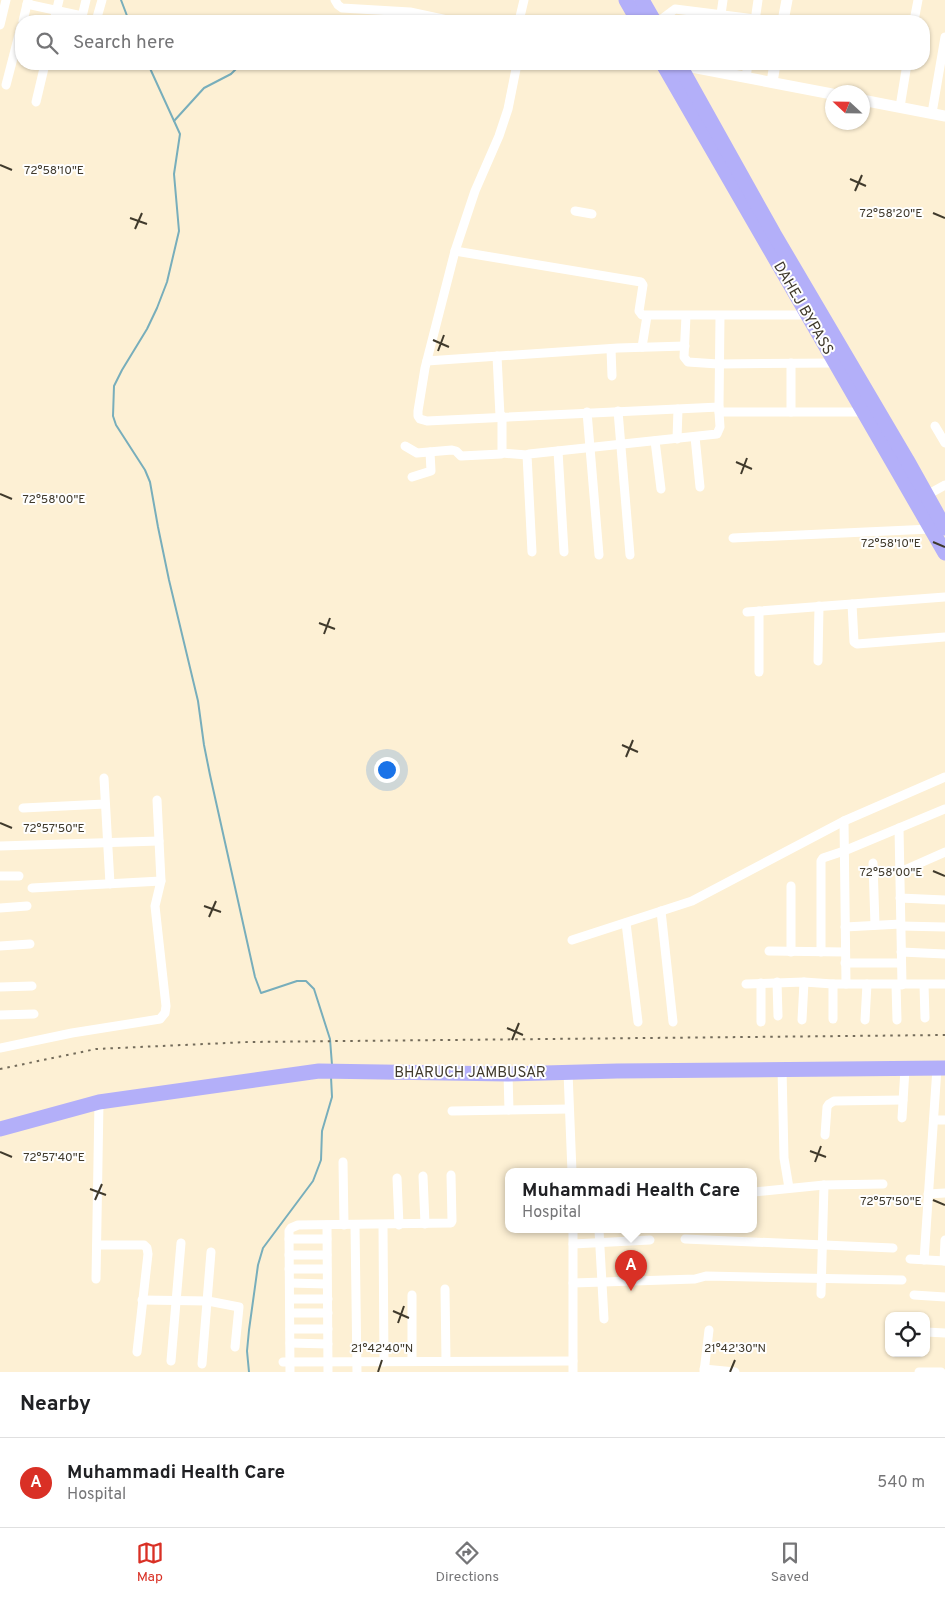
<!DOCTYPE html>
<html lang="en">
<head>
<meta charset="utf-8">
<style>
  body { margin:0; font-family:Overpass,sans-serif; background:#f6f6f6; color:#202124 }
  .controls { position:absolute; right:15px; bottom:15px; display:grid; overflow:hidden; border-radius:10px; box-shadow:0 1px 4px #0004 }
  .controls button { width:45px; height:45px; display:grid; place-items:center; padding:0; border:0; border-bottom:1px solid #e0e0e0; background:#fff; color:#202124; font:25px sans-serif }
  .compass { position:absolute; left:825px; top:85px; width:45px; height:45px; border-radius:50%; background:#fff; box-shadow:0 1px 4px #0004; rotate:292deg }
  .you { position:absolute; left:386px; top:769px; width:18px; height:18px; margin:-12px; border:4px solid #fff; border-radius:50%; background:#1a73e8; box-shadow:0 0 0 8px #1a73e833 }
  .badge { display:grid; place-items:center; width:32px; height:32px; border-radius:50%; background:#d93025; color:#fff; font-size:16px; font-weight:700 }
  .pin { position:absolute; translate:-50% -41px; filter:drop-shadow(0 1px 2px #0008) }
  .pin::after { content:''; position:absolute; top:26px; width:18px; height:15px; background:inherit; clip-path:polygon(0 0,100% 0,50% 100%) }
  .popup { position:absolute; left:505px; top:1168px; width:252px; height:65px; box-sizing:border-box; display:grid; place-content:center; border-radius:10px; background:#fff; filter:drop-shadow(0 1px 4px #0005); font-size:16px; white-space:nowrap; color:#757577 }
  .popup b { font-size:19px; color:#202124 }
  .popup::after { content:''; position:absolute; left:50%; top:100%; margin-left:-10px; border:10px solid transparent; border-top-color:#fff }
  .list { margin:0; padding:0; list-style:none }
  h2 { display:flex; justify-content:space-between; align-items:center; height:65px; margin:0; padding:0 20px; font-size:21px }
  h2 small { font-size:16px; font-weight:400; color:#757577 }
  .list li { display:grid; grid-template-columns:32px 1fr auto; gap:15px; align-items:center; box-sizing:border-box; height:90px; padding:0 20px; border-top:1px solid #e0e0e0 }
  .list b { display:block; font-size:19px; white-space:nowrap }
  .list p { margin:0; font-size:16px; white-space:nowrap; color:#757577 }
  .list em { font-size:16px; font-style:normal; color:#757577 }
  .icon { flex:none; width:28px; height:28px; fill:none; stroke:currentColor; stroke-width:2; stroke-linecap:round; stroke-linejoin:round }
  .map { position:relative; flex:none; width:945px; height:1372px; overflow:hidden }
  .search { position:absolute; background:#fff; box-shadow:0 1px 4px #0004; left:15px; right:15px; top:15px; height:55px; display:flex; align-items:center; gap:12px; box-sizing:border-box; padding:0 18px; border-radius:20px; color:#757577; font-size:19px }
  .sheet { height:155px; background:#fff }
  nav { display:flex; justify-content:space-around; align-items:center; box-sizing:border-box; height:70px; border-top:1px solid #e0e0e0; background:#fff; font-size:14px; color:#757577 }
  nav a { display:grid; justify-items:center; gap:2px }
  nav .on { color:#d93025 }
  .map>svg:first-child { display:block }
</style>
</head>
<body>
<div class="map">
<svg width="945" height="1372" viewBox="0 0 945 1372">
  <rect width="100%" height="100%" fill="#fdf0d4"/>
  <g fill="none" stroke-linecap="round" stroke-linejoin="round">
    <g stroke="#78aebb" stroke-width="2">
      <polyline points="121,0 129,21"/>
      <polyline points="148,64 180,134 174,174 179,231 167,282 157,308 147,329 122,370 114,386 113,416 116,425 145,470 150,482 158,527 169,580 198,701 204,745 210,775 255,977 261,993 297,981 306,981 314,989 330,1039 332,1065"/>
      <polyline points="174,121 204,88 231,74 238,67"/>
      <polyline points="249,1372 247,1351 249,1330 258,1265 263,1248 313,1181 321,1160 322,1131 332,1097 331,1077"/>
    </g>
    <g stroke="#fff" stroke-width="9">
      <polyline points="335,0 338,5 342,8 410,12 452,21"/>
      <polyline points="27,4 82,16"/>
      <polyline points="23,21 28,0"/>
      <polyline points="54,21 59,0"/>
      <polyline points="81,21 86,0"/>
      <polyline points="96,21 102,0"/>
      <polyline points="519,21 524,0"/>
      <polyline points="659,21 675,9 755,19"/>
      <polyline points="720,21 723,0"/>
      <polyline points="755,21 758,0"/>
      <polyline points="914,21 918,0"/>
      <polyline points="0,25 6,0"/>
      <polyline points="517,64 508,109 499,136 475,191 455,251 425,368 418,411 418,416 420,419 427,421 719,407 719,412 864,412"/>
      <polyline points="746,77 748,64"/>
      <polyline points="6,85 21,27"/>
      <polyline points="36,102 45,64"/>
      <polyline points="900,107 907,64"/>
      <polyline points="932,113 945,37"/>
      <polyline points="575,211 592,214"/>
      <polyline points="455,251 641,282 643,285 639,311 642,315 811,315"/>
      <polyline points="686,316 684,357 688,362 718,364 835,363"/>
      <polyline points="642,347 647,316"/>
      <polyline points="611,349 612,376"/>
      <polyline points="497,356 500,416"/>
      <polyline points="427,361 618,348 685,346"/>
      <polyline points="719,407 720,316"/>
      <polyline points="618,411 630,555"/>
      <polyline points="587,412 599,555"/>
      <polyline points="791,412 791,363"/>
      <polyline points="935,426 945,443"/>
      <polyline points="695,437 700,487"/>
      <polyline points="677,439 678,409"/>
      <polyline points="655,441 661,489"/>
      <polyline points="405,446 417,453 452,450 456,451 461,456 501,454 502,450 502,416"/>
      <polyline points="558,451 564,552"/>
      <polyline points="502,453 527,455"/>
      <polyline points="412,477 431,471 430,452"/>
      <polyline points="927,495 945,485"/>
      <polyline points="733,538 931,529"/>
      <polyline points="532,552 527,455 529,454 717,434 720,427 719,412"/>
      <polyline points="852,604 854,642 857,644 945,637"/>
      <polyline points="759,611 759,672"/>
      <polyline points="747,612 945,597"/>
      <polyline points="818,661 819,606"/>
      <polyline points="104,778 110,884"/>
      <polyline points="23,808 105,804"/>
      <polyline points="844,821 846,984"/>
      <polyline points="899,828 902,985"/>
      <polyline points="0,846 159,841"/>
      <polyline points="873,863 875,925"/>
      <polyline points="900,872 945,852"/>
      <polyline points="0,876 19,876"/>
      <polyline points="791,886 791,952"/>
      <polyline points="32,888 161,881"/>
      <polyline points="900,898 945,900"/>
      <polyline points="0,908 27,906"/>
      <polyline points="661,911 673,1022"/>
      <polyline points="626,923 638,1022"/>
      <polyline points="901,926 945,927"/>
      <polyline points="845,927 901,924"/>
      <polyline points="572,940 692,901 844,821 945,777"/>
      <polyline points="0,946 30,944"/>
      <polyline points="769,951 845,952"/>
      <polyline points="821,952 821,861 823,858 844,851 945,809"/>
      <polyline points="901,952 945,954"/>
      <polyline points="845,963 901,963"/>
      <polyline points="777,982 778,1016"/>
      <polyline points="761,983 761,1022"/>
      <polyline points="746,984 804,982 833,984 945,984"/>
      <polyline points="896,985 897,1020"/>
      <polyline points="924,985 925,1018"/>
      <polyline points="0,987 32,986"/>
      <polyline points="0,1015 34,1014"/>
      <polyline points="833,1019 833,984"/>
      <polyline points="802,1020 804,982"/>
      <polyline points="865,1020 867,984"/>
      <polyline points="0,1048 72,1033 160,1019 165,1013 166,1006 155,906 161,881 157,800"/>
      <polyline points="782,1069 784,1158 789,1188"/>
      <polyline points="568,1072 572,1172"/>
      <polyline points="508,1074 509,1110"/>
      <polyline points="452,1111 569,1109"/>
      <polyline points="902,1118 905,1069"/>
      <polyline points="934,1120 945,1120"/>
      <polyline points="825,1135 827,1107 829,1104 834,1101 903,1100"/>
      <polyline points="343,1162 344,1225"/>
      <polyline points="423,1176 425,1224"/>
      <polyline points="397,1178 399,1225"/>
      <polyline points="754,1192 824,1185 883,1184"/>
      <polyline points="928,1194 945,1193"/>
      <polyline points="327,1225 328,1372"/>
      <polyline points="355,1225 357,1372"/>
      <polyline points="383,1225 384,1362"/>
      <polyline points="599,1230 604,1319"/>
      <polyline points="289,1239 327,1239"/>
      <polyline points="685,1239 893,1248"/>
      <polyline points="573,1244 650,1240"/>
      <polyline points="97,1245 144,1245 147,1248 148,1254 137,1352"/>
      <polyline points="289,1255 327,1255"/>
      <polyline points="910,1259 945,1261"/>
      <polyline points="924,1260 937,1068"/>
      <polyline points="944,1261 945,1240"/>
      <polyline points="289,1269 327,1269"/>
      <polyline points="96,1279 99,1102"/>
      <polyline points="290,1283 327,1284"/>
      <polyline points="573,1283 695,1279 706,1276 902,1280"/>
      <polyline points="445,1289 446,1361"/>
      <polyline points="821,1294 824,1185"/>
      <polyline points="914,1295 945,1297"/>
      <polyline points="290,1299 328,1299"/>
      <polyline points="142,1300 208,1301 239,1307 235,1347"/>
      <polyline points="290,1313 328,1313"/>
      <polyline points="290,1329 328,1329"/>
      <polyline points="926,1332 945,1333"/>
      <polyline points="290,1343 328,1344"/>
      <polyline points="171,1361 181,1243"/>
      <polyline points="412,1361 412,1295"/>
      <polyline points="283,1362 573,1361"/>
      <polyline points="202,1364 211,1252"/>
      <polyline points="704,1369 735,1372"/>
      <polyline points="290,1372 289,1231 291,1228 298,1225 451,1223 452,1221 451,1175"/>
      <polyline points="573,1372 573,1230"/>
      <polyline points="704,1372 709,1330"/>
      <polyline points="919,1372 941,1372"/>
    </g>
    <g stroke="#fff" stroke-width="11">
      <polyline points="783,21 787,0"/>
      <polyline points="676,64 832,94"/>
      <polyline points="772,82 775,64"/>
      <polyline points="862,100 945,116"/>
    </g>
    <g stroke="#b3aff9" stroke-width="15">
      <polyline points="626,0 638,21"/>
      <polyline points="642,0 654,21"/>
      <polyline points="663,64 945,553"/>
      <polyline points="679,64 774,234 907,460 945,528"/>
      <polyline points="0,1129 99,1102 319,1071 508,1074 617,1071 945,1068"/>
    </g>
    <polyline stroke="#736b5a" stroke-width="2" stroke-dasharray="2.5 5" stroke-linecap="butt" points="0,1069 96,1049 248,1042 945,1035"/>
  </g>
  <path fill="none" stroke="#403a2c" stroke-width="2" d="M0,165l12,5M850,179l16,7M855,191l7,-16M933,213l12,5M130,218l17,6M135,229l7,-16M433,340l16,7M438,351l6,-16M736,462l16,7M741,474l6,-16M0,494l12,5M933,542l12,5M319,623l16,6M324,634l6,-16M622,745l16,7M626,757l7,-17M0,823l12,5M933,871l12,5M204,906l17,6M209,917l7,-16M507,1028l16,7M512,1040l7,-17M810,1151l16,6M0,1152l12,5M815,1162l6,-16M90,1189l16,6M95,1200l7,-16M933,1200l12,5M393,1311l16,7M398,1323l6,-17M378,1372l4,-12M730,1372l5,-12"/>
  <g text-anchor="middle" stroke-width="4" stroke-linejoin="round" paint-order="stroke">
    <g font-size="15" fill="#403a2c" stroke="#fefefe">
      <text transform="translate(804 308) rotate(60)" y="5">DAHEJ BYPASS</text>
      <text x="470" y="1077">BHARUCH JAMBUSAR</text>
    </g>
  </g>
  <g font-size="12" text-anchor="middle" fill="#403a2c" stroke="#fefefe" stroke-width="4" stroke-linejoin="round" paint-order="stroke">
    <text x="54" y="174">72°58'10"E</text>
    <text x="891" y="217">72°58'20"E</text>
    <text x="54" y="503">72°58'00"E</text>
    <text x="891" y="547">72°58'10"E</text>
    <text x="54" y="832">72°57'50"E</text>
    <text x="891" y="876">72°58'00"E</text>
    <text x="54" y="1161">72°57'40"E</text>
    <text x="891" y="1205">72°57'50"E</text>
    <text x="382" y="1352">21°42'40"N</text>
    <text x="735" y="1352">21°42'30"N</text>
  </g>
</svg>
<div class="controls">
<button><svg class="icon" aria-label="locate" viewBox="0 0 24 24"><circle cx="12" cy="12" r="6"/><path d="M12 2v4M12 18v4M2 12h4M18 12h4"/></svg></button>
</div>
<svg class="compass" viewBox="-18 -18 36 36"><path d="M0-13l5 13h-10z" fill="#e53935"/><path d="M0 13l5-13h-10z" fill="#757577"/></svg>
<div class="you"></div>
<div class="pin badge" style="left:631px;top:1291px">A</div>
<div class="popup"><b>Muhammadi Health Care</b>Hospital</div>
<div class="search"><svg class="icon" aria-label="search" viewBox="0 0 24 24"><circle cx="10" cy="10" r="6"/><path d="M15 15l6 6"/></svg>Search here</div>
</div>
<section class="sheet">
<h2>Nearby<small></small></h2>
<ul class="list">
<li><span class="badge">A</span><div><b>Muhammadi Health Care</b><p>Hospital</p></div><em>540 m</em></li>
</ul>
</section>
<nav>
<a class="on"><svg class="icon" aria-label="map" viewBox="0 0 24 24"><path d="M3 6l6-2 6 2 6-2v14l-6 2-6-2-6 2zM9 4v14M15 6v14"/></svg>Map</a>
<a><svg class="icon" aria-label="directions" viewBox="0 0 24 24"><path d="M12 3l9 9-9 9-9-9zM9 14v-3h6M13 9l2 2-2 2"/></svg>Directions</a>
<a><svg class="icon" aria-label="saved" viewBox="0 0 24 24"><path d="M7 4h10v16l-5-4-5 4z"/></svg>Saved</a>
</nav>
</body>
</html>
